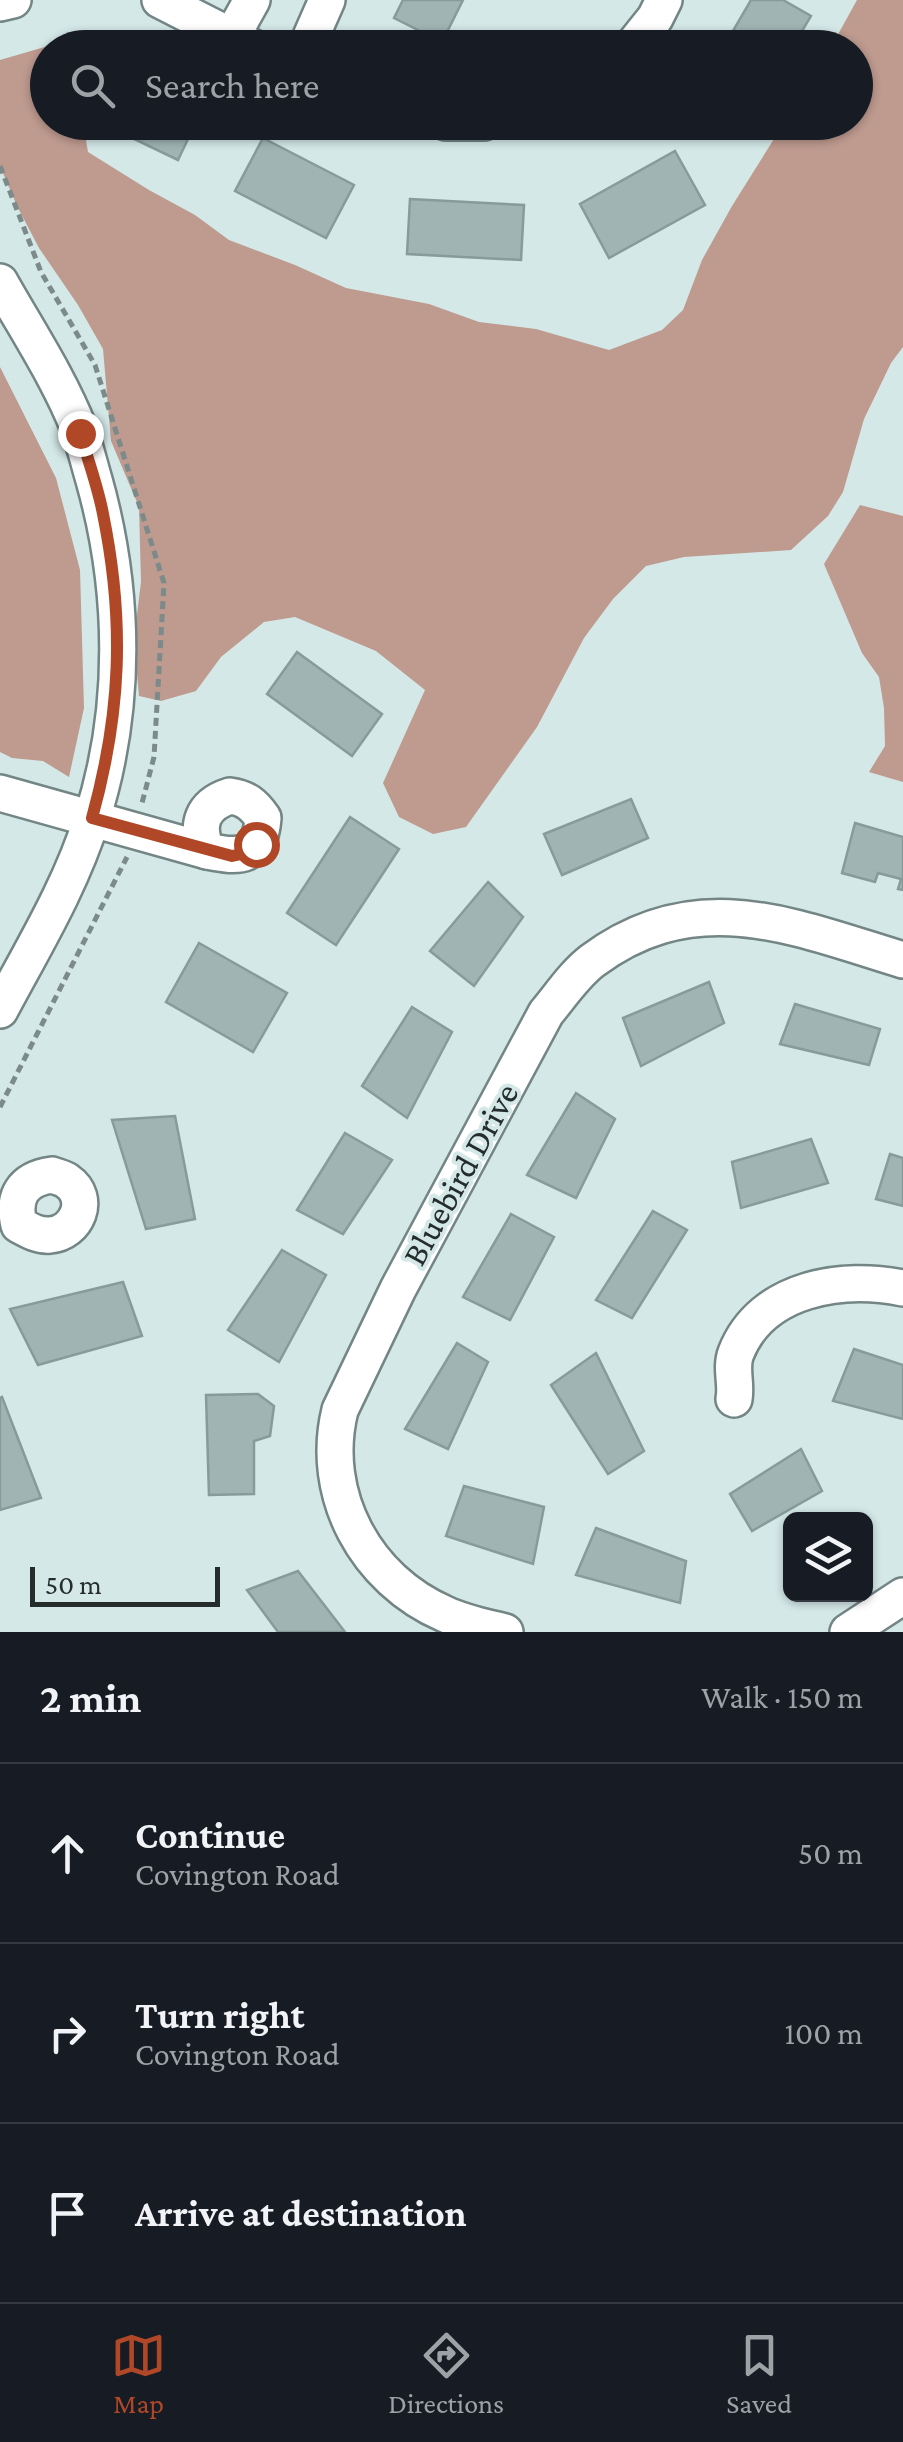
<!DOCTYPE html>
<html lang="en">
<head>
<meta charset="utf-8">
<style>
  body { margin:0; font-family:"Crimson Pro",serif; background:#20242c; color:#f1f3f6 }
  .controls { position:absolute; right:30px; bottom:30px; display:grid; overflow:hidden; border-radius:15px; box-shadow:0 2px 8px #0004 }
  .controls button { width:90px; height:90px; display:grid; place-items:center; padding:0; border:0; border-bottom:2px solid #363941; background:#171b24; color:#f1f3f6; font:50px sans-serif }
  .scale { position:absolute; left:30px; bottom:25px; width:190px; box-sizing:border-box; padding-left:10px; border:5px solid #242c2c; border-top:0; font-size:28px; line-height:35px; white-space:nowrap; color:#242c2c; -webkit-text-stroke:8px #d4e8e8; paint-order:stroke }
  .stop { position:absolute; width:30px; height:30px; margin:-22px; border:8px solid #b04828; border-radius:50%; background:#fff }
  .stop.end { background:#b04828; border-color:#fff; box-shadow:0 2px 10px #0008 }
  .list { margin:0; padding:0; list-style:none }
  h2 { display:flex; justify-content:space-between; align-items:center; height:130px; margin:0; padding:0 40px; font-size:42px }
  h2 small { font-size:32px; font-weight:400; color:#9ea1a6 }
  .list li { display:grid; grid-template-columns:65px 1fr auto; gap:30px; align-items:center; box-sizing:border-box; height:180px; padding:0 40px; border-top:2px solid #363941 }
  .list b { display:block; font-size:38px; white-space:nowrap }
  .list p { margin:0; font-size:32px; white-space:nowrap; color:#9ea1a6 }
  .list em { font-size:32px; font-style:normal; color:#9ea1a6 }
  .icon { flex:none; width:55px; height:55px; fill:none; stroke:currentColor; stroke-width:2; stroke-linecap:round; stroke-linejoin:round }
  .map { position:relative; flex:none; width:903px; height:1632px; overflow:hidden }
  .search { position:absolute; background:#171b24; box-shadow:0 2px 8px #0004; left:30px; right:30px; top:30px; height:110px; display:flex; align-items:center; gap:25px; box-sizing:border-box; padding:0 35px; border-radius:55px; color:#9ea1a6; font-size:38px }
  .sheet { height:670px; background:#171b24 }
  nav { display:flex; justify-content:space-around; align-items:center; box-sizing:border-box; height:140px; border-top:2px solid #363941; background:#171b24; font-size:28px; color:#9ea1a6 }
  nav a { display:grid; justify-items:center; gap:5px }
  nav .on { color:#b04828 }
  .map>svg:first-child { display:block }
</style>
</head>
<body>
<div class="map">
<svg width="903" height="1632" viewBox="0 0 903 1632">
  <rect width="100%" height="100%" fill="#d4e8e8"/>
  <g fill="#be9a8f">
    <polygon points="857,0 903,0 903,347 891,363 864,419 843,492 828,516 791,550 684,557 646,566 613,599 584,638 537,727 466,827 433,834 399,817 383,783 425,690 376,651 295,617 264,622 221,657 196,691 161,701 139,696 134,639 141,582 139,507 111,441 103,349 78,305 39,248 17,206 0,166 0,60 72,39 72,47 48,48 48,122 83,123 88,152 149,190 195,215 229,240 295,265 346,288 429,304 479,322 536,329 609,350 662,330 683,310 702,260 732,206 784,123 856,122 856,48 831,47"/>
    <polygon points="0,367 56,478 80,570 84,708 69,777 43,761 12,758 0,752"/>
    <polygon points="860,505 903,516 903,782 869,772 885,746 884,708 879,677 862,653 824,564"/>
  </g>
  <g fill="#a1b4b4" stroke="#889a9a" stroke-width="2.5">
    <polygon points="403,0 463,0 442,42 394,18"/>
    <polygon points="751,0 783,0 811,16 792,48 723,48"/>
    <polygon points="99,122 196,122 178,160"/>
    <polygon points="263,138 354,185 326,238 235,191"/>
    <polygon points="675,151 705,205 609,258 580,204"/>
    <polygon points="410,199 524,205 521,260 407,254"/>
    <polygon points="297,652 382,714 352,756 267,694"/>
    <polygon points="631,799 648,838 562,875 544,834"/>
    <polygon points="350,817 399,849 336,945 287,913"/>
    <polygon points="855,823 903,837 903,890 898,889 901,879 878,873 875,882 842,873"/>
    <polygon points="488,882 523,917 474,986 430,951"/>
    <polygon points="199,943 287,993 253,1052 166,1002"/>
    <polygon points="709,982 724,1023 641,1066 623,1018"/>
    <polygon points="795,1004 880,1029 869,1065 780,1044"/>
    <polygon points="412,1007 452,1032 407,1118 362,1086"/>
    <polygon points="576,1093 615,1119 576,1198 527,1175"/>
    <polygon points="175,1116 195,1219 146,1229 112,1120"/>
    <polygon points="345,1133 392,1160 343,1234 297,1210"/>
    <polygon points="811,1139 828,1183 741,1208 732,1162"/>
    <polygon points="890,1154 903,1158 903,1206 876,1199"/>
    <polygon points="653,1211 687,1230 632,1318 596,1300"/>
    <polygon points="511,1214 554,1237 510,1320 463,1297"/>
    <polygon points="282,1250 326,1275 279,1362 228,1330"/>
    <polygon points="123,1282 142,1336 38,1365 10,1309"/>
    <polygon points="457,1343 488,1362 448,1449 405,1429"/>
    <polygon points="854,1349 903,1365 903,1419 833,1401"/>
    <polygon points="596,1353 644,1451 608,1474 551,1385"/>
    <polygon points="258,1394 274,1406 270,1436 254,1441 254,1494 209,1495 206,1395"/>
    <polygon points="2,1397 41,1498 0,1510 0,1398"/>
    <polygon points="801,1449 822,1491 752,1531 730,1494"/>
    <polygon points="464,1486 544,1507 533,1564 446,1536"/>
    <polygon points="596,1528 686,1561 680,1603 576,1575"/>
    <polygon points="298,1571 345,1632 278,1632 247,1590"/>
  </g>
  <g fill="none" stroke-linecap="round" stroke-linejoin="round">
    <defs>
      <g id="minor">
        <polyline points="160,0 254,48"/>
        <polyline points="0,3 13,0"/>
        <polyline points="232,36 252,0"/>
        <polyline points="306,48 327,0"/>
        <polyline points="631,48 655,18 664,0"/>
        <polyline points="446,122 484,122"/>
        <path d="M0,282c27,48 59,96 79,147 6,17 10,34 15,51 31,110 33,229 -2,338 -21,68 -59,130 -92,192"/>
        <polyline points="0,793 207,851"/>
        <path d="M230,796c16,2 24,9 33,22 -3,40 -23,40 -56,33 -12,-26 -5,-46 23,-55z"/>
        <path d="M52,1175c5,2 11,3 15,6 25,17 10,52 -17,54 -11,1 -20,-4 -31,-10 -7,-29 4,-46 33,-50z"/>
        <path d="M734,1399c3,-15 -4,-31 2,-46 26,-66 107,-77 167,-65"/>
        <path d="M505,1632c-20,-5 -41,-9 -60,-18 -79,-34 -126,-119 -105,-204l58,-121 148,-276c15,-18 28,-38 46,-52 104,-78 202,-34 311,-1"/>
        <polyline points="848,1632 903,1596"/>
      </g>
    </defs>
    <use href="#minor" stroke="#738585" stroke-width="40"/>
    <g stroke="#7c8a8a" stroke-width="5" stroke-dasharray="8 5" stroke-linecap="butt">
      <polyline points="0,166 41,272 95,365 164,583 154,757 142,803"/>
      <polyline points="0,1107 127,857"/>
    </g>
    <use href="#minor" stroke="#fff" stroke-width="35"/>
  </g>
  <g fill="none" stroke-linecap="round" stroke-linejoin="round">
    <path stroke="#b04828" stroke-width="12" d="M80,433c8,27 18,54 23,81 22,108 18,199 -11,304l140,38 14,-3 10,-9"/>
  </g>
  <g text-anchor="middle" stroke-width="8" stroke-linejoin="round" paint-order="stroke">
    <g font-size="35" fill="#242c2c" stroke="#d4e8e8">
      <text transform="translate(460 1174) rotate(-61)" y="12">Bluebird Drive</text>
    </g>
  </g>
</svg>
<div class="controls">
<button><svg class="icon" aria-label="layers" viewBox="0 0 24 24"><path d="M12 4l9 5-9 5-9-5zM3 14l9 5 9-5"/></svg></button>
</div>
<div class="scale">50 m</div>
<div class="stop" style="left:256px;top:844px"></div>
<div class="stop end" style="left:80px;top:433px"></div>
<div class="search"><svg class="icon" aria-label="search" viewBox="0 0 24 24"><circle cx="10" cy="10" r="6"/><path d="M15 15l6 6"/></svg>Search here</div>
</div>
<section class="sheet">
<h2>2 min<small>Walk · 150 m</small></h2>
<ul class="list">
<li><svg class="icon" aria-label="ahead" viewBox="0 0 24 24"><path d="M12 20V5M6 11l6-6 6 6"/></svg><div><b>Continue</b><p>Covington Road</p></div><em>50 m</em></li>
<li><svg class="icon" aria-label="right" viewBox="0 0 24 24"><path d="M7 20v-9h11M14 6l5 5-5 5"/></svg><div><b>Turn right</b><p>Covington Road</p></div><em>100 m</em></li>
<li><svg class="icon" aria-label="arrive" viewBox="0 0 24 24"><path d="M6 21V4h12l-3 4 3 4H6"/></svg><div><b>Arrive at destination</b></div></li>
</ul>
</section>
<nav>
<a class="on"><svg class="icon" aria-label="map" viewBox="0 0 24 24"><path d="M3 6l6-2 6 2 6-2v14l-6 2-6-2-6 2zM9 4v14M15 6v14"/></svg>Map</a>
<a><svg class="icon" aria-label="directions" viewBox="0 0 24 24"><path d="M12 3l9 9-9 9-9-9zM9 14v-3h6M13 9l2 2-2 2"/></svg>Directions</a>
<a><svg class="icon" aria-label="saved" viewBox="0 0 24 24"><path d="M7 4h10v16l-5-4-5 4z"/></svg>Saved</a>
</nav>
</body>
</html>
